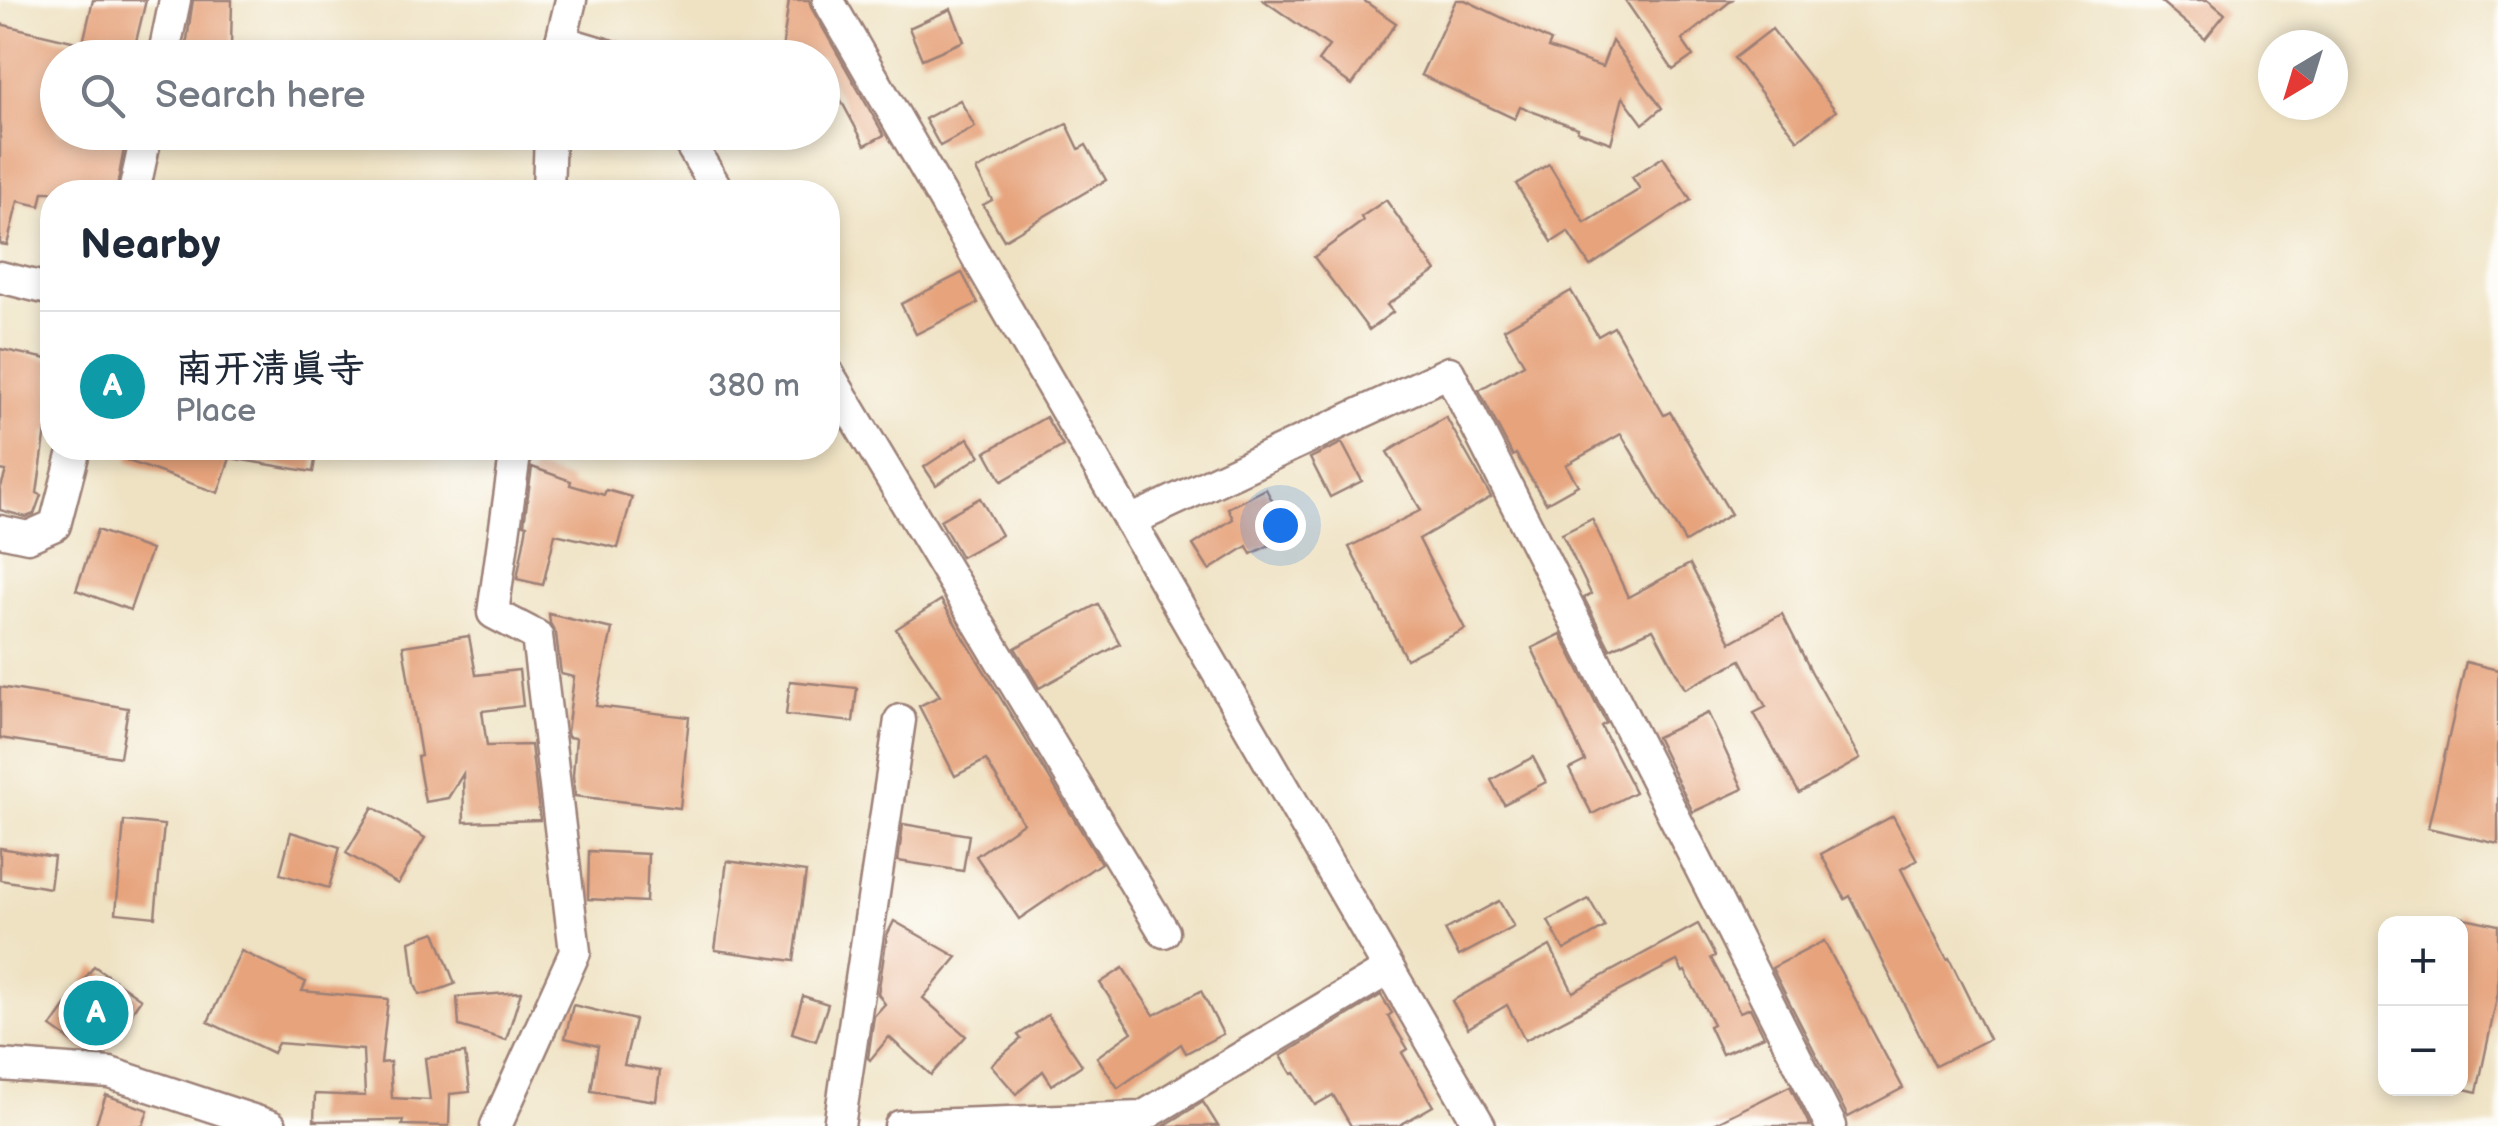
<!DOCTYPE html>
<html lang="en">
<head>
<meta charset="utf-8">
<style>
  body { margin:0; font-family:"Balsamiq Sans","LXGW WenKai TC",sans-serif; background:#f6f6f7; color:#1f2937 }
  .controls { position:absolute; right:30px; bottom:30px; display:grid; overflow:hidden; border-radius:20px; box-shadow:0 5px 15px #0003 }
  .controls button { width:90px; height:90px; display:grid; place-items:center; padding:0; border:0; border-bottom:2px solid #e0e1e3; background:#fff; color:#1f2937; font:50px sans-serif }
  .compass { position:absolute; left:2258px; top:30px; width:90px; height:90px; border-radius:50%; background:#fff; box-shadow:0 5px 15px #0003; rotate:218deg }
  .you { position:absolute; left:1280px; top:525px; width:35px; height:35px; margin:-25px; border:8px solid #fff; border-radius:50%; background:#1a73e8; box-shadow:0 0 0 15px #1a73e833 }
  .badge { display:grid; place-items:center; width:65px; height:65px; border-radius:50%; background:#d93025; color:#fff; font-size:32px; font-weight:700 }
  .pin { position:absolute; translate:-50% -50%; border:5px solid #fff; box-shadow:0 2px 10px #0006 }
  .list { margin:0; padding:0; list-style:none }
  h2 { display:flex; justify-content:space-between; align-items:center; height:130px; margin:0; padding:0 40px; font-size:42px }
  h2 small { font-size:32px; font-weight:400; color:#747a83 }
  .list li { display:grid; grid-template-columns:65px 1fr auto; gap:30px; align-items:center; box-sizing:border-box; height:150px; padding:0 40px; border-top:2px solid #e0e1e3 }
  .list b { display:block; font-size:38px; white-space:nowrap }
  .list p { margin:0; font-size:32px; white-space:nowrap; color:#747a83 }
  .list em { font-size:32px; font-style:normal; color:#747a83 }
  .icon { flex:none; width:55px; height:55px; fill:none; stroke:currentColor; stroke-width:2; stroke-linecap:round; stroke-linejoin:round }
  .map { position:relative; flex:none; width:2498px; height:1126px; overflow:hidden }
  .search { position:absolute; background:#fff; box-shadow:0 5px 15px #0003; left:40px; top:40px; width:800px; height:110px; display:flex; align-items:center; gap:25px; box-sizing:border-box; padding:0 35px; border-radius:55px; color:#747a83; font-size:38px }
  .panel { position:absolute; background:#fff; box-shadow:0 5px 15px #0003; left:40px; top:180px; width:800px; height:280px; border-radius:40px }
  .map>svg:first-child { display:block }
</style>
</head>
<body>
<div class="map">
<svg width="2498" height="1126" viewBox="0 0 2498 1126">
  <rect width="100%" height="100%" fill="#fdfcf7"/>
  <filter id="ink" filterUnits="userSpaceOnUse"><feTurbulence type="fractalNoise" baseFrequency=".01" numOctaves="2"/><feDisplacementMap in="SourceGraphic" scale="20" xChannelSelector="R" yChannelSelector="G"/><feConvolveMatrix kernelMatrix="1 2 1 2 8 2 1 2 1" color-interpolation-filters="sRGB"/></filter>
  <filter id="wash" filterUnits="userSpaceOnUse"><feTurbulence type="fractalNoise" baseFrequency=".0048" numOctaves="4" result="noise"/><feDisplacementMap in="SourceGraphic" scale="40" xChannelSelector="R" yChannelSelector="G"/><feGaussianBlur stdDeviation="2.25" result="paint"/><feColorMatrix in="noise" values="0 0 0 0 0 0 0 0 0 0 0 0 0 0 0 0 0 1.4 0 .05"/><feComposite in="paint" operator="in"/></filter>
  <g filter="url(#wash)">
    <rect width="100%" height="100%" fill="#efe2c3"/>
    <g id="blocks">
      <g fill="#e6a37b">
        <polygon points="93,0 146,0 133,54 82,47"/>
        <polygon points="193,0 232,0 231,47 186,46"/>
        <polygon points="789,0 809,0 812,9 884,135 865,145 822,65 822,58 781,58"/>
        <polygon points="1263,0 1363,0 1396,23 1352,85 1318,61 1329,46"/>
        <polygon points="1456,0 1465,0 1551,41 1548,48 1602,67 1612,41 1662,108 1643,124 1623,97 1611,143 1577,131 1578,128 1520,107 1515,119 1421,75"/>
        <polygon points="1625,0 1732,0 1682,40 1693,56 1673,70"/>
        <polygon points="2159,0 2208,0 2225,14 2205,39"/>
        <polygon points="951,9 964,41 922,59 909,28"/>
        <polygon points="0,24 76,42 73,58 58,58 58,132 98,132 126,138 116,192 43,192 40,206 18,201 7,245 0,244"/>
        <polygon points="1772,29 1836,111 1798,140 1734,58"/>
        <polygon points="960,100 975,127 940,146 925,119"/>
        <polygon points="1067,124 1079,149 1086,145 1106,180 1004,240 983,205 992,200 976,170"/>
        <polygon points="1663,157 1691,200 1590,266 1568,232 1552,242 1516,184 1549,164 1585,223 1640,189 1632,177"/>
        <polygon points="1386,200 1436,271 1387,305 1393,312 1369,330 1314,257 1363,221 1361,217"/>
        <polygon points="962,273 978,303 916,334 901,304"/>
        <polygon points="1571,291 1598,336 1614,327 1664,415 1670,412 1731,514 1685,542 1621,434 1566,465 1578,485 1546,503 1516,454 1513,456 1479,390 1524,364 1504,329"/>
        <polygon points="0,349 52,360 52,432 46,430 37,493 41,495 34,514 26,517 0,510 0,490 6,471 0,470"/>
        <polygon points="1046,417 1063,446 1002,481 986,452"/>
        <polygon points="1446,417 1491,497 1419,539 1465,629 1406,659 1349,547 1421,510 1387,452"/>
        <polygon points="968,438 980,456 936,485 924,467"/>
        <polygon points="1342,443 1362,481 1330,497 1310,458"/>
        <polygon points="133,448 317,448 313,472 230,458 218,493 128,461"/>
        <polygon points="532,467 571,481 570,485 604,495 606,490 632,497 618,548 555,534 543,585 517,579 527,525 524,524"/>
        <polygon points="1266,489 1290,535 1251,554 1247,546 1209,570 1193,545 1233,519 1228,508"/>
        <polygon points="980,498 1001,535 961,557 940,520"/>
        <polygon points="1592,519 1628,597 1690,564 1731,642 1782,614 1811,671 1860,759 1799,793 1754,713 1766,707 1741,660 1685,689 1653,629 1610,649 1584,598 1591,594 1562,534"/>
        <polygon points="97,530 151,550 130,610 76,590"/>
        <polygon points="941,600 1101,863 1019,919 976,856 1023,823 986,760 955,776 919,706 940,696 896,629"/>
        <polygon points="1098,604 1120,644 1039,688 1015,648"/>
        <polygon points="549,614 612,629 596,706 689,717 680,808 575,796 573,775 576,738 568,737 567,732 574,677 561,674 556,634 550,623"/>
        <polygon points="1561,634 1606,723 1601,726 1635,792 1592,814 1569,769 1585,761 1532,648"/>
        <polygon points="469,636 476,675 519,670 523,706 482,711 487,746 531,745 540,820 464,822 463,774 448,798 425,802 417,757 421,756 403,646"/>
        <polygon points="2466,662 2498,670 2498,844 2428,828"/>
        <polygon points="790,681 857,688 853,722 786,715"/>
        <polygon points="0,687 128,708 120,757 0,738"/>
        <polygon points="1708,713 1743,789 1693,812 1656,737"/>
        <polygon points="1533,757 1546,782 1504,804 1491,780"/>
        <polygon points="373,807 425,838 398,884 346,853"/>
        <polygon points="1893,816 1917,860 1901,869 1947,959 1949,958 1989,1039 1935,1066 1850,896 1845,899 1821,854"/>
        <polygon points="124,821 164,825 155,917 116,913"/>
        <polygon points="903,824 969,835 963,871 898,861"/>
        <polygon points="291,832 340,847 329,888 280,874"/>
        <polygon points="0,848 54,857 50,888 0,880"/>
        <polygon points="589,851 648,854 646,902 588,899"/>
        <polygon points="727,861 806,872 794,961 715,950"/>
        <polygon points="1589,899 1605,927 1564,950 1548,921"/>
        <polygon points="1499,901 1514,927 1459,956 1445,930"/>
        <polygon points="2460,917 2498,925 2498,993 2477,1092 2460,1088"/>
        <polygon points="894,921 957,957 923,998 966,1036 931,1075 889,1037 870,1060 868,1058 874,1016 885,1004 878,994 887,935"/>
        <polygon points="1698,924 1715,956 1711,958 1740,1012 1750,1008 1764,1036 1722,1054 1709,1026 1713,1024 1685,971 1683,972 1677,961 1525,1040 1507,1005 1468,1028 1452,1001 1550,946 1573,992"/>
        <polygon points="435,932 455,984 427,994 419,994 415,984 410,941"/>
        <polygon points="1824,941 1903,1088 1848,1117 1772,968"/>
        <polygon points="241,951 306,982 302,991 388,999 381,1063 390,1062 392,1098 430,1100 425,1058 465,1053 470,1092 450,1094 449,1126 402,1125 403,1120 314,1121 315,1094 365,1096 363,1050 278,1043 273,1053 208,1022"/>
        <polygon points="94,966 141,999 103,1054 88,1053 51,1027"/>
        <polygon points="1123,968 1154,1015 1201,991 1223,1034 1186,1053 1181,1044 1118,1088 1097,1057 1132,1032 1100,983"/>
        <polygon points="521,992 506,1040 459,1026 457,997"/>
        <polygon points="1381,995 1392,1013 1388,1016 1408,1049 1402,1053 1433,1106 1398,1126 1351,1126 1333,1095 1315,1105 1295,1073 1292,1074 1281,1056"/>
        <polygon points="803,996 828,1004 816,1041 792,1033"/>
        <polygon points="573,1005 635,1020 624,1065 660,1071 656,1101 591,1091 598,1046 565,1038"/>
        <polygon points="1048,1015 1082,1065 1052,1085 1043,1071 1016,1094 991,1065 1021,1039 1018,1035"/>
        <polygon points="1790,1086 1810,1126 1709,1126"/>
        <polygon points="106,1095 148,1110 143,1126 95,1126"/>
        <polygon points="1203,1102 1218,1126 1164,1126 1167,1124"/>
      </g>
    </g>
  </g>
  <g filter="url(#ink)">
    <use href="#blocks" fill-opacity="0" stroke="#9c8077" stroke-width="2.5"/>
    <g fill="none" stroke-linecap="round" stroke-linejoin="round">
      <defs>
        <g id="minor">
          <polyline points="828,0 1480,1126"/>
          <polyline points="561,41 618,58"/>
          <polyline points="163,58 175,0"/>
          <polyline points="557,58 571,0"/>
          <polyline points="683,132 719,192"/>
          <polyline points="134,192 147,132"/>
          <polyline points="548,192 550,132"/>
          <polyline points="0,277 52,290"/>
          <polyline points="828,373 1164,932"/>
          <polyline points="1130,521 1449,372 1831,1126"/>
          <polyline points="0,531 28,537 55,525 75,448"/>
          <polyline points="0,1065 110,1073 271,1126"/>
          <polyline points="496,1126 575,952 537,636 493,613 516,448"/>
          <polyline points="839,1126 900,720"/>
          <polyline points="900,1126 1142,1117 1389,969"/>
        </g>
      </defs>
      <use href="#minor" stroke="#9c8077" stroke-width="35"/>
      <use href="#minor" stroke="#fff" stroke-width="30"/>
    </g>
  </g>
</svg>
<div class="controls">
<button>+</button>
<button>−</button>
</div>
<svg class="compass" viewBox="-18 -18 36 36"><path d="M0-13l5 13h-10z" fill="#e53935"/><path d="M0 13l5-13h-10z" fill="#747a83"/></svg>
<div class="you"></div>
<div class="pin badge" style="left:96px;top:1013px;background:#0f9aa8">A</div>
<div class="search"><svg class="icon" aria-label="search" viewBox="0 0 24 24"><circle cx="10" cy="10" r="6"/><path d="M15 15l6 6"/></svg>Search here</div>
<section class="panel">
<h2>Nearby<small></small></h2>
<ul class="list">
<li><span class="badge" style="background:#0f9aa8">A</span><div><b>南开清真寺</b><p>Place</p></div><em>380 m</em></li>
</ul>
</section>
</div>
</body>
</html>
